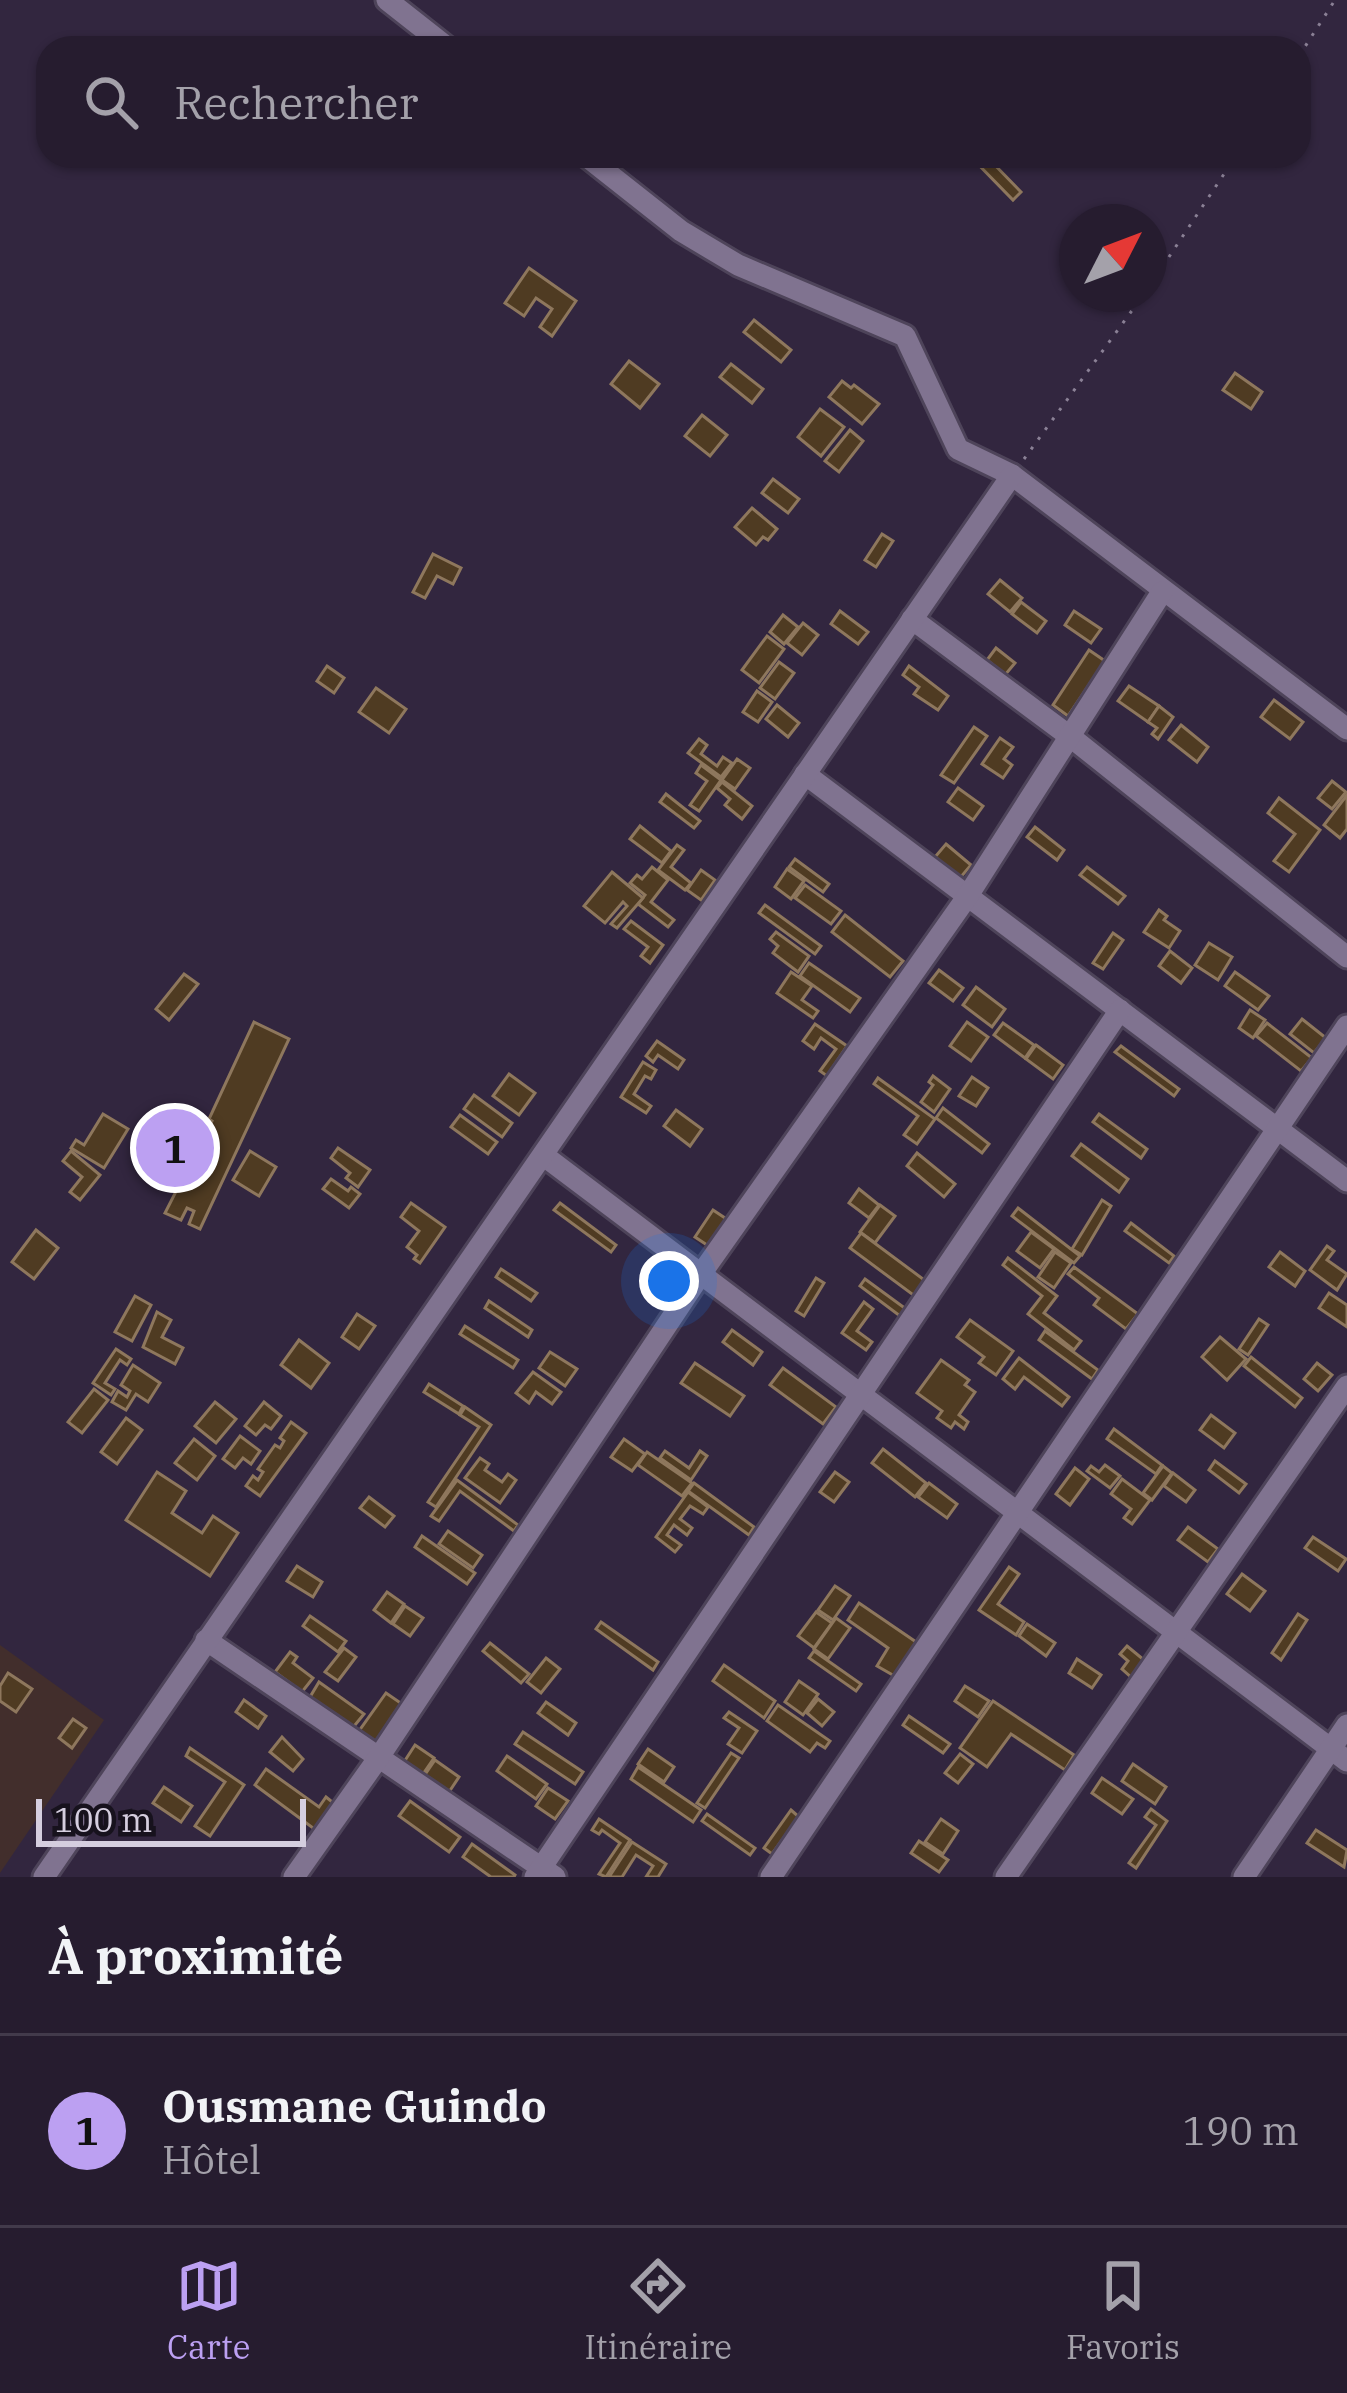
<!DOCTYPE html>
<html lang="fr">
<head>
<meta charset="utf-8">
<style>
  body { margin:0; font-family:"IBM Plex Serif",serif; background:#32293b; color:#f1f3f6 }
  .compass { position:absolute; left:1059px; top:204px; width:108px; height:108px; border-radius:50%; background:#261c2f; box-shadow:0 3px 9px #0004; rotate:48deg }
  .scale { position:absolute; left:36px; bottom:30px; width:270px; box-sizing:border-box; padding-left:12px; border:6px solid #d5cedf; border-top:0; font-size:33px; line-height:42px; white-space:nowrap; color:#d5cedf; -webkit-text-stroke:9px #17121d; paint-order:stroke }
  .you { position:absolute; left:669px; top:1281px; width:42px; height:42px; margin:-30px; border:9px solid #fff; border-radius:50%; background:#1a73e8; box-shadow:0 0 0 18px #1a73e833 }
  .badge { display:grid; place-items:center; width:78px; height:78px; border-radius:50%; background:#bca0f2; color:#111; font-size:39px; font-weight:700 }
  .pin { position:absolute; translate:-50% -50%; border:6px solid #fff; box-shadow:0 3px 12px #0006 }
  .list { margin:0; padding:0; list-style:none }
  h2 { display:flex; justify-content:space-between; align-items:center; height:156px; margin:0; padding:0 48px; font-size:51px }
  h2 small { font-size:39px; font-weight:400; color:#a4a1aa }
  .list li { display:grid; grid-template-columns:78px 1fr auto; gap:36px; align-items:center; box-sizing:border-box; height:192px; padding:0 48px; border-top:3px solid #423a4b }
  .list b { display:block; font-size:45px; white-space:nowrap }
  .list p { margin:0; font-size:39px; white-space:nowrap; color:#a4a1aa }
  .list em { font-size:39px; font-style:normal; color:#a4a1aa }
  .icon { flex:none; width:66px; height:66px; fill:none; stroke:currentColor; stroke-width:2; stroke-linecap:round; stroke-linejoin:round }
  .map { position:relative; flex:none; width:1347px; height:1877px; overflow:hidden }
  .search { position:absolute; background:#261c2f; box-shadow:0 3px 9px #0004; left:36px; right:36px; top:36px; height:132px; display:flex; align-items:center; gap:30px; box-sizing:border-box; padding:0 42px; border-radius:36px; color:#a4a1aa; font-size:45px }
  .sheet { height:348px; background:#261c2f }
  nav { display:flex; justify-content:space-around; align-items:center; box-sizing:border-box; height:168px; border-top:3px solid #423a4b; background:#261c2f; font-size:33px; color:#a4a1aa }
  nav a { display:grid; justify-items:center; gap:6px }
  nav .on { color:#bca0f2 }
  .map>svg:first-child { display:block }
</style>
</head>
<body>
<div class="map">
<svg width="1347" height="1877" viewBox="0 0 1347 1877">
  <rect width="100%" height="100%" fill="#32263f"/>
  <polygon fill="#422e2c" points="0,1645 104,1720 0,1873"/>
  <g fill="#4f3b22" stroke="#8e775d" stroke-width="3">
    <polygon points="970,156 986,156 1021,192 1013,200"/>
    <polygon points="529,268 576,301 552,336 540,327 552,309 536,298 524,316 505,303"/>
    <polygon points="754,320 791,350 781,362 744,332"/>
    <polygon points="629,361 659,384 640,408 611,384"/>
    <polygon points="731,364 763,389 752,403 720,377"/>
    <polygon points="1235,373 1262,392 1251,409 1223,390"/>
    <polygon points="842,381 851,388 854,385 879,404 862,424 829,397"/>
    <polygon points="820,409 844,427 821,456 798,437"/>
    <polygon points="702,415 727,435 710,456 685,436"/>
    <polygon points="850,430 863,441 839,472 825,461"/>
    <polygon points="773,479 799,499 788,513 762,493"/>
    <polygon points="752,508 777,529 768,540 763,537 756,545 735,527"/>
    <polygon points="882,534 893,541 876,567 865,560"/>
    <polygon points="433,554 461,568 453,584 437,576 425,598 413,592"/>
    <polygon points="1000,580 1022,598 1010,612 988,594"/>
    <polygon points="1021,602 1046,621 1037,633 1012,614"/>
    <polygon points="840,611 868,632 858,644 831,624"/>
    <polygon points="1074,611 1101,629 1091,643 1065,625"/>
    <polygon points="783,615 798,627 784,644 770,632"/>
    <polygon points="803,623 818,635 802,655 787,643"/>
    <polygon points="767,636 784,649 759,683 742,670"/>
    <polygon points="996,648 1015,663 1005,675 987,660"/>
    <polygon points="1089,650 1105,661 1068,716 1053,705"/>
    <polygon points="779,662 794,673 775,699 760,688"/>
    <polygon points="327,666 344,678 334,693 317,681"/>
    <polygon points="909,666 948,696 938,710 914,694 919,687 903,675"/>
    <polygon points="1129,686 1159,706 1148,722 1118,701"/>
    <polygon points="376,688 406,709 389,733 359,712"/>
    <polygon points="757,691 772,702 758,722 743,712"/>
    <polygon points="1274,700 1303,722 1290,739 1261,717"/>
    <polygon points="777,705 799,723 788,737 766,719"/>
    <polygon points="1159,706 1173,717 1158,739 1152,734 1157,728 1148,722"/>
    <polygon points="1181,725 1208,747 1197,762 1169,740"/>
    <polygon points="974,727 987,736 954,783 941,775"/>
    <polygon points="1000,738 1013,747 1004,759 1012,765 1003,778 982,764"/>
    <polygon points="699,739 707,745 701,754 717,766 723,757 732,763 721,777 688,753"/>
    <polygon points="737,759 750,768 735,789 722,780"/>
    <polygon points="701,765 721,780 699,811 690,805 707,781 696,773"/>
    <polygon points="1332,781 1346,792 1332,809 1318,798"/>
    <polygon points="722,782 752,806 742,819 725,805 730,799 717,788"/>
    <polygon points="958,788 983,806 973,820 948,802"/>
    <polygon points="666,794 700,821 694,828 660,802"/>
    <polygon points="1347,795 1347,829 1340,838 1324,825"/>
    <polygon points="1279,798 1320,830 1289,872 1274,861 1295,834 1268,813"/>
    <polygon points="640,826 671,851 662,863 630,839"/>
    <polygon points="1035,827 1064,850 1057,860 1027,837"/>
    <polygon points="946,844 971,865 960,878 935,857"/>
    <polygon points="677,845 684,850 671,867 691,883 685,890 658,870"/>
    <polygon points="795,859 829,884 823,892 789,867"/>
    <polygon points="652,867 668,880 651,902 674,920 668,927 638,904 645,895 630,883 637,875 642,879"/>
    <polygon points="1087,867 1125,896 1118,904 1080,875"/>
    <polygon points="787,869 804,881 791,899 775,887"/>
    <polygon points="701,870 715,880 701,900 687,890"/>
    <polygon points="612,872 643,898 617,928 611,924 627,906 623,902 605,923 584,906"/>
    <polygon points="805,885 841,911 831,924 795,898"/>
    <polygon points="765,905 821,946 815,954 759,913"/>
    <polygon points="1159,910 1167,916 1164,920 1180,931 1169,948 1144,932"/>
    <polygon points="845,915 903,961 890,977 832,932"/>
    <polygon points="631,921 663,945 650,963 641,956 648,947 624,929"/>
    <polygon points="776,932 809,956 798,972 773,953 778,946 770,939"/>
    <polygon points="1113,933 1123,940 1103,969 1093,963"/>
    <polygon points="1209,943 1232,957 1218,980 1195,965"/>
    <polygon points="1170,951 1192,968 1181,983 1159,966"/>
    <polygon points="809,963 860,998 850,1012 800,976"/>
    <polygon points="939,970 963,988 953,1001 929,983"/>
    <polygon points="791,972 812,986 802,1000 818,1011 813,1018 777,993"/>
    <polygon points="1235,972 1269,996 1258,1010 1225,986"/>
    <polygon points="184,974 198,984 169,1020 156,1009"/>
    <polygon points="976,987 1005,1009 992,1027 963,1005"/>
    <polygon points="1250,1010 1265,1020 1253,1038 1239,1028"/>
    <polygon points="1302,1019 1326,1038 1314,1053 1290,1034"/>
    <polygon points="254,1022 289,1039 200,1229 189,1224 194,1211 187,1208 181,1220 165,1213 212,1121 209,1119"/>
    <polygon points="967,1022 988,1037 971,1061 950,1046"/>
    <polygon points="1003,1023 1034,1045 1025,1058 994,1035"/>
    <polygon points="1267,1023 1312,1058 1301,1071 1256,1036"/>
    <polygon points="815,1024 847,1046 827,1076 820,1071 836,1049 821,1038 814,1049 803,1041"/>
    <polygon points="657,1041 684,1060 678,1069 658,1055 653,1062 646,1056"/>
    <polygon points="1036,1045 1063,1065 1053,1079 1026,1059"/>
    <polygon points="1121,1046 1179,1089 1174,1096 1115,1052"/>
    <polygon points="643,1062 656,1070 651,1079 645,1076 634,1094 651,1106 646,1113 621,1097"/>
    <polygon points="509,1074 535,1093 519,1115 493,1096"/>
    <polygon points="933,1076 950,1089 934,1112 921,1102 933,1085 929,1082"/>
    <polygon points="972,1077 988,1088 976,1106 959,1096"/>
    <polygon points="878,1078 935,1119 917,1144 904,1135 918,1116 874,1084"/>
    <polygon points="474,1095 512,1123 502,1137 464,1109"/>
    <polygon points="943,1108 989,1144 982,1153 936,1118"/>
    <polygon points="676,1110 702,1129 690,1146 664,1126"/>
    <polygon points="103,1114 128,1129 104,1168 71,1148 76,1140 84,1145"/>
    <polygon points="1099,1114 1147,1149 1141,1158 1093,1122"/>
    <polygon points="460,1115 497,1142 488,1154 451,1127"/>
    <polygon points="1081,1144 1128,1179 1119,1192 1072,1156"/>
    <polygon points="338,1148 370,1170 358,1187 346,1178 350,1173 331,1158"/>
    <polygon points="71,1151 100,1175 80,1200 70,1192 82,1177 63,1161"/>
    <polygon points="250,1151 276,1167 259,1196 233,1180"/>
    <polygon points="917,1153 955,1184 944,1197 907,1166"/>
    <polygon points="331,1179 348,1191 351,1187 360,1194 349,1208 323,1189"/>
    <polygon points="859,1189 879,1205 869,1218 849,1203"/>
    <polygon points="1102,1200 1111,1206 1082,1255 1072,1249"/>
    <polygon points="411,1203 445,1227 420,1263 414,1259 417,1255 407,1247 419,1231 401,1217"/>
    <polygon points="560,1203 616,1245 611,1252 554,1210"/>
    <polygon points="880,1205 895,1216 875,1243 860,1232"/>
    <polygon points="1018,1208 1080,1256 1074,1263 1012,1216"/>
    <polygon points="713,1210 728,1220 710,1247 695,1237"/>
    <polygon points="1131,1223 1174,1256 1169,1263 1125,1231"/>
    <polygon points="36,1230 58,1248 34,1279 12,1262"/>
    <polygon points="1031,1232 1054,1249 1040,1268 1017,1251"/>
    <polygon points="861,1233 927,1282 916,1297 850,1248"/>
    <polygon points="1327,1246 1334,1251 1327,1260 1347,1274 1337,1290 1310,1270"/>
    <polygon points="1055,1252 1071,1263 1054,1288 1038,1277"/>
    <polygon points="1280,1252 1305,1271 1295,1286 1269,1267"/>
    <polygon points="1008,1258 1057,1296 1044,1313 1081,1341 1074,1350 1028,1314 1042,1296 1003,1265"/>
    <polygon points="1074,1267 1138,1314 1126,1329 1094,1305 1099,1298 1068,1274"/>
    <polygon points="501,1269 537,1293 531,1301 496,1277"/>
    <polygon points="816,1278 824,1283 804,1316 796,1311"/>
    <polygon points="865,1279 906,1309 900,1316 860,1286"/>
    <polygon points="1329,1293 1347,1305 1347,1327 1319,1308"/>
    <polygon points="135,1296 151,1305 132,1341 115,1332"/>
    <polygon points="489,1301 532,1330 528,1337 485,1308"/>
    <polygon points="864,1302 873,1309 857,1331 872,1342 866,1350 842,1333"/>
    <polygon points="157,1312 171,1320 162,1337 183,1348 175,1364 143,1347"/>
    <polygon points="357,1314 375,1326 359,1349 342,1337"/>
    <polygon points="1259,1319 1268,1325 1248,1355 1239,1349"/>
    <polygon points="970,1320 1013,1351 996,1375 979,1363 984,1357 957,1337"/>
    <polygon points="465,1326 518,1360 513,1368 460,1334"/>
    <polygon points="732,1330 762,1352 753,1365 723,1342"/>
    <polygon points="1045,1331 1098,1370 1092,1379 1039,1340"/>
    <polygon points="1220,1337 1246,1359 1227,1380 1202,1357"/>
    <polygon points="299,1340 329,1363 311,1388 281,1365"/>
    <polygon points="116,1349 131,1359 127,1365 120,1360 105,1383 115,1389 111,1395 93,1383"/>
    <polygon points="550,1352 577,1369 565,1386 539,1368"/>
    <polygon points="1251,1357 1302,1398 1295,1407 1244,1366"/>
    <polygon points="1019,1358 1069,1397 1062,1406 1024,1377 1015,1389 1003,1379"/>
    <polygon points="941,1360 969,1380 965,1385 975,1392 959,1415 968,1422 964,1429 955,1422 951,1428 937,1418 942,1411 917,1393"/>
    <polygon points="695,1363 744,1396 730,1416 681,1383"/>
    <polygon points="1317,1363 1332,1375 1318,1391 1304,1379"/>
    <polygon points="133,1365 160,1383 148,1402 136,1394 126,1410 112,1402 118,1391 127,1397 130,1391 121,1385"/>
    <polygon points="783,1368 836,1407 823,1424 770,1385"/>
    <polygon points="533,1372 561,1392 552,1404 536,1392 529,1403 516,1393"/>
    <polygon points="429,1384 463,1406 459,1414 424,1392"/>
    <polygon points="94,1389 108,1400 82,1433 68,1422"/>
    <polygon points="215,1402 236,1419 216,1443 195,1426"/>
    <polygon points="264,1402 281,1416 271,1429 265,1425 256,1435 245,1426"/>
    <polygon points="465,1407 491,1425 436,1507 428,1502 479,1427 460,1415"/>
    <polygon points="1211,1415 1235,1433 1224,1448 1200,1430"/>
    <polygon points="126,1418 142,1430 117,1464 101,1452"/>
    <polygon points="291,1422 306,1433 260,1496 246,1486 253,1476 258,1480 263,1472 258,1469 275,1445 280,1448 284,1441 280,1438"/>
    <polygon points="1114,1429 1162,1465 1156,1474 1107,1439"/>
    <polygon points="240,1436 260,1451 251,1464 243,1458 235,1468 223,1459"/>
    <polygon points="194,1439 215,1456 197,1480 175,1463"/>
    <polygon points="624,1439 645,1454 632,1471 611,1457"/>
    <polygon points="883,1449 926,1483 915,1497 872,1463"/>
    <polygon points="665,1451 689,1468 700,1451 707,1456 691,1480 660,1458"/>
    <polygon points="647,1452 692,1483 682,1496 638,1465"/>
    <polygon points="480,1458 489,1464 485,1470 502,1482 508,1474 516,1480 500,1503 465,1478"/>
    <polygon points="1215,1461 1246,1484 1239,1493 1209,1470"/>
    <polygon points="1105,1465 1120,1476 1110,1488 1087,1471 1091,1466 1099,1472"/>
    <polygon points="1163,1466 1172,1473 1152,1500 1143,1493"/>
    <polygon points="1075,1468 1089,1479 1070,1505 1056,1494"/>
    <polygon points="157,1472 186,1491 172,1513 202,1533 213,1516 238,1533 210,1576 126,1520"/>
    <polygon points="835,1472 849,1482 834,1502 820,1492"/>
    <polygon points="1173,1473 1195,1490 1186,1502 1164,1486"/>
    <polygon points="1122,1479 1150,1500 1132,1524 1124,1518 1131,1509 1111,1494"/>
    <polygon points="457,1480 518,1525 514,1531 460,1491 439,1521 431,1516"/>
    <polygon points="694,1483 754,1527 749,1535 688,1491"/>
    <polygon points="929,1483 957,1504 947,1518 918,1497"/>
    <polygon points="688,1492 708,1507 703,1514 690,1506 680,1519 692,1528 687,1535 674,1525 667,1535 681,1545 675,1552 656,1537"/>
    <polygon points="369,1497 394,1516 385,1527 360,1508"/>
    <polygon points="1188,1527 1218,1549 1208,1562 1178,1540"/>
    <polygon points="448,1531 482,1555 473,1568 439,1544"/>
    <polygon points="422,1536 475,1573 467,1584 415,1547"/>
    <polygon points="1313,1537 1346,1559 1338,1571 1305,1548"/>
    <polygon points="297,1566 322,1582 313,1597 287,1581"/>
    <polygon points="1009,1567 1019,1574 998,1604 1024,1622 1016,1635 979,1610"/>
    <polygon points="1242,1574 1265,1591 1250,1611 1227,1594"/>
    <polygon points="835,1586 850,1596 833,1620 818,1610"/>
    <polygon points="387,1592 404,1604 391,1623 374,1610"/>
    <polygon points="859,1603 919,1644 898,1678 877,1666 888,1648 848,1620"/>
    <polygon points="405,1606 423,1618 410,1636 393,1624"/>
    <polygon points="816,1612 832,1623 814,1648 798,1636"/>
    <polygon points="1298,1614 1307,1620 1281,1660 1272,1653"/>
    <polygon points="310,1616 346,1641 338,1652 303,1626"/>
    <polygon points="836,1618 850,1628 828,1659 814,1649"/>
    <polygon points="601,1622 658,1662 653,1670 596,1629"/>
    <polygon points="1027,1624 1055,1643 1046,1656 1019,1636"/>
    <polygon points="490,1643 529,1674 521,1683 483,1651"/>
    <polygon points="1127,1646 1144,1660 1131,1677 1122,1669 1128,1661 1120,1654"/>
    <polygon points="344,1648 356,1657 338,1681 325,1672"/>
    <polygon points="814,1651 861,1684 856,1691 809,1658"/>
    <polygon points="290,1652 297,1657 293,1663 313,1678 302,1692 275,1672"/>
    <polygon points="546,1658 560,1669 541,1693 527,1682"/>
    <polygon points="1077,1659 1101,1675 1092,1688 1069,1673"/>
    <polygon points="724,1665 775,1701 764,1718 713,1681"/>
    <polygon points="8,1673 32,1689 16,1712 0,1701 0,1686"/>
    <polygon points="799,1681 818,1694 803,1715 785,1702"/>
    <polygon points="319,1682 364,1714 351,1730 310,1697"/>
    <polygon points="965,1686 989,1701 978,1717 955,1701"/>
    <polygon points="386,1693 405,1706 377,1745 359,1731"/>
    <polygon points="818,1699 834,1712 822,1726 807,1713"/>
    <polygon points="244,1700 266,1716 258,1728 236,1712"/>
    <polygon points="993,1701 1074,1755 1065,1770 1011,1734 987,1767 960,1748"/>
    <polygon points="546,1702 576,1723 568,1735 538,1713"/>
    <polygon points="778,1705 830,1741 825,1748 817,1743 810,1752 767,1721"/>
    <polygon points="729,1712 757,1731 742,1753 728,1744 739,1728 724,1718"/>
    <polygon points="909,1716 950,1744 943,1753 903,1725"/>
    <polygon points="73,1719 86,1728 72,1748 59,1738"/>
    <polygon points="523,1732 583,1772 575,1784 515,1744"/>
    <polygon points="282,1737 303,1759 293,1771 270,1752"/>
    <polygon points="415,1745 434,1758 423,1774 404,1762"/>
    <polygon points="190,1748 244,1785 210,1836 195,1826 225,1782 186,1756"/>
    <polygon points="648,1749 674,1767 664,1782 638,1764"/>
    <polygon points="731,1753 739,1758 705,1808 697,1803"/>
    <polygon points="960,1754 973,1764 958,1783 945,1773"/>
    <polygon points="507,1756 547,1784 536,1799 497,1771"/>
    <polygon points="435,1760 459,1777 449,1792 424,1776"/>
    <polygon points="1133,1764 1166,1787 1155,1804 1122,1781"/>
    <polygon points="638,1767 701,1810 693,1822 631,1779"/>
    <polygon points="266,1769 319,1807 326,1797 336,1805 317,1831 255,1785"/>
    <polygon points="1102,1778 1133,1799 1122,1814 1092,1793"/>
    <polygon points="164,1787 192,1806 181,1822 153,1803"/>
    <polygon points="548,1788 568,1801 555,1819 536,1806"/>
    <polygon points="410,1801 460,1837 449,1852 399,1816"/>
    <polygon points="1151,1809 1167,1821 1136,1868 1129,1863 1156,1825 1145,1817"/>
    <polygon points="791,1810 799,1817 772,1854 764,1848"/>
    <polygon points="707,1814 755,1848 750,1855 702,1821"/>
    <polygon points="599,1819 630,1840 606,1877 599,1874 620,1843 602,1830 599,1834 592,1830"/>
    <polygon points="941,1819 958,1831 943,1854 925,1842"/>
    <polygon points="1316,1830 1347,1850 1344,1867 1307,1843"/>
    <polygon points="919,1841 948,1860 939,1872 911,1853"/>
    <polygon points="632,1842 666,1864 658,1877 646,1877 653,1866 636,1855 622,1877 609,1877"/>
    <polygon points="472,1844 515,1875 514,1877 491,1877 463,1857"/>
  </g>
  <g fill="none" stroke-linecap="round" stroke-linejoin="round">
    <defs>
      <g id="minor">
        <polyline points="387,0 448,48"/>
        <polyline points="586,156 681,231 738,265 905,336 958,449 1012,475 1347,729"/>
        <polyline points="912,619 1072,738 1347,957"/>
        <polyline points="805,774 1347,1181"/>
        <polyline points="543,1155 1347,1761"/>
        <polyline points="206,1640 555,1877"/>
        <polyline points="44,1877 1012,475"/>
        <polyline points="294,1877 379,1757 701,1274 967,897 1162,592"/>
        <polyline points="535,1877 1120,1010"/>
        <polyline points="771,1877 1347,1026"/>
        <polyline points="1006,1877 1347,1386"/>
        <polyline points="1244,1877 1347,1725"/>
      </g>
    </defs>
    <use href="#minor" stroke="#4e445a" stroke-width="27"/>
    <g stroke="#8b8196" stroke-width="3" stroke-dasharray="3 9" stroke-linecap="butt">
      <polyline points="1299,56 1335,0"/>
      <polyline points="1149,287 1236,156"/>
      <polyline points="1024,459 1144,294"/>
    </g>
    <use href="#minor" stroke="#807390" stroke-width="21"/>
  </g>
</svg>
<svg class="compass" viewBox="-18 -18 36 36"><path d="M0-13l5 13h-10z" fill="#e53935"/><path d="M0 13l5-13h-10z" fill="#a4a1aa"/></svg>
<div class="scale">100 m</div>
<div class="you"></div>
<div class="pin badge" style="left:175px;top:1148px">1</div>
<div class="search"><svg class="icon" aria-label="search" viewBox="0 0 24 24"><circle cx="10" cy="10" r="6"/><path d="M15 15l6 6"/></svg>Rechercher</div>
</div>
<section class="sheet">
<h2>À proximité<small></small></h2>
<ul class="list">
<li><span class="badge">1</span><div><b>Ousmane Guindo</b><p>Hôtel</p></div><em>190 m</em></li>
</ul>
</section>
<nav>
<a class="on"><svg class="icon" aria-label="map" viewBox="0 0 24 24"><path d="M3 6l6-2 6 2 6-2v14l-6 2-6-2-6 2zM9 4v14M15 6v14"/></svg>Carte</a>
<a><svg class="icon" aria-label="directions" viewBox="0 0 24 24"><path d="M12 3l9 9-9 9-9-9zM9 14v-3h6M13 9l2 2-2 2"/></svg>Itinéraire</a>
<a><svg class="icon" aria-label="saved" viewBox="0 0 24 24"><path d="M7 4h10v16l-5-4-5 4z"/></svg>Favoris</a>
</nav>
</body>
</html>
